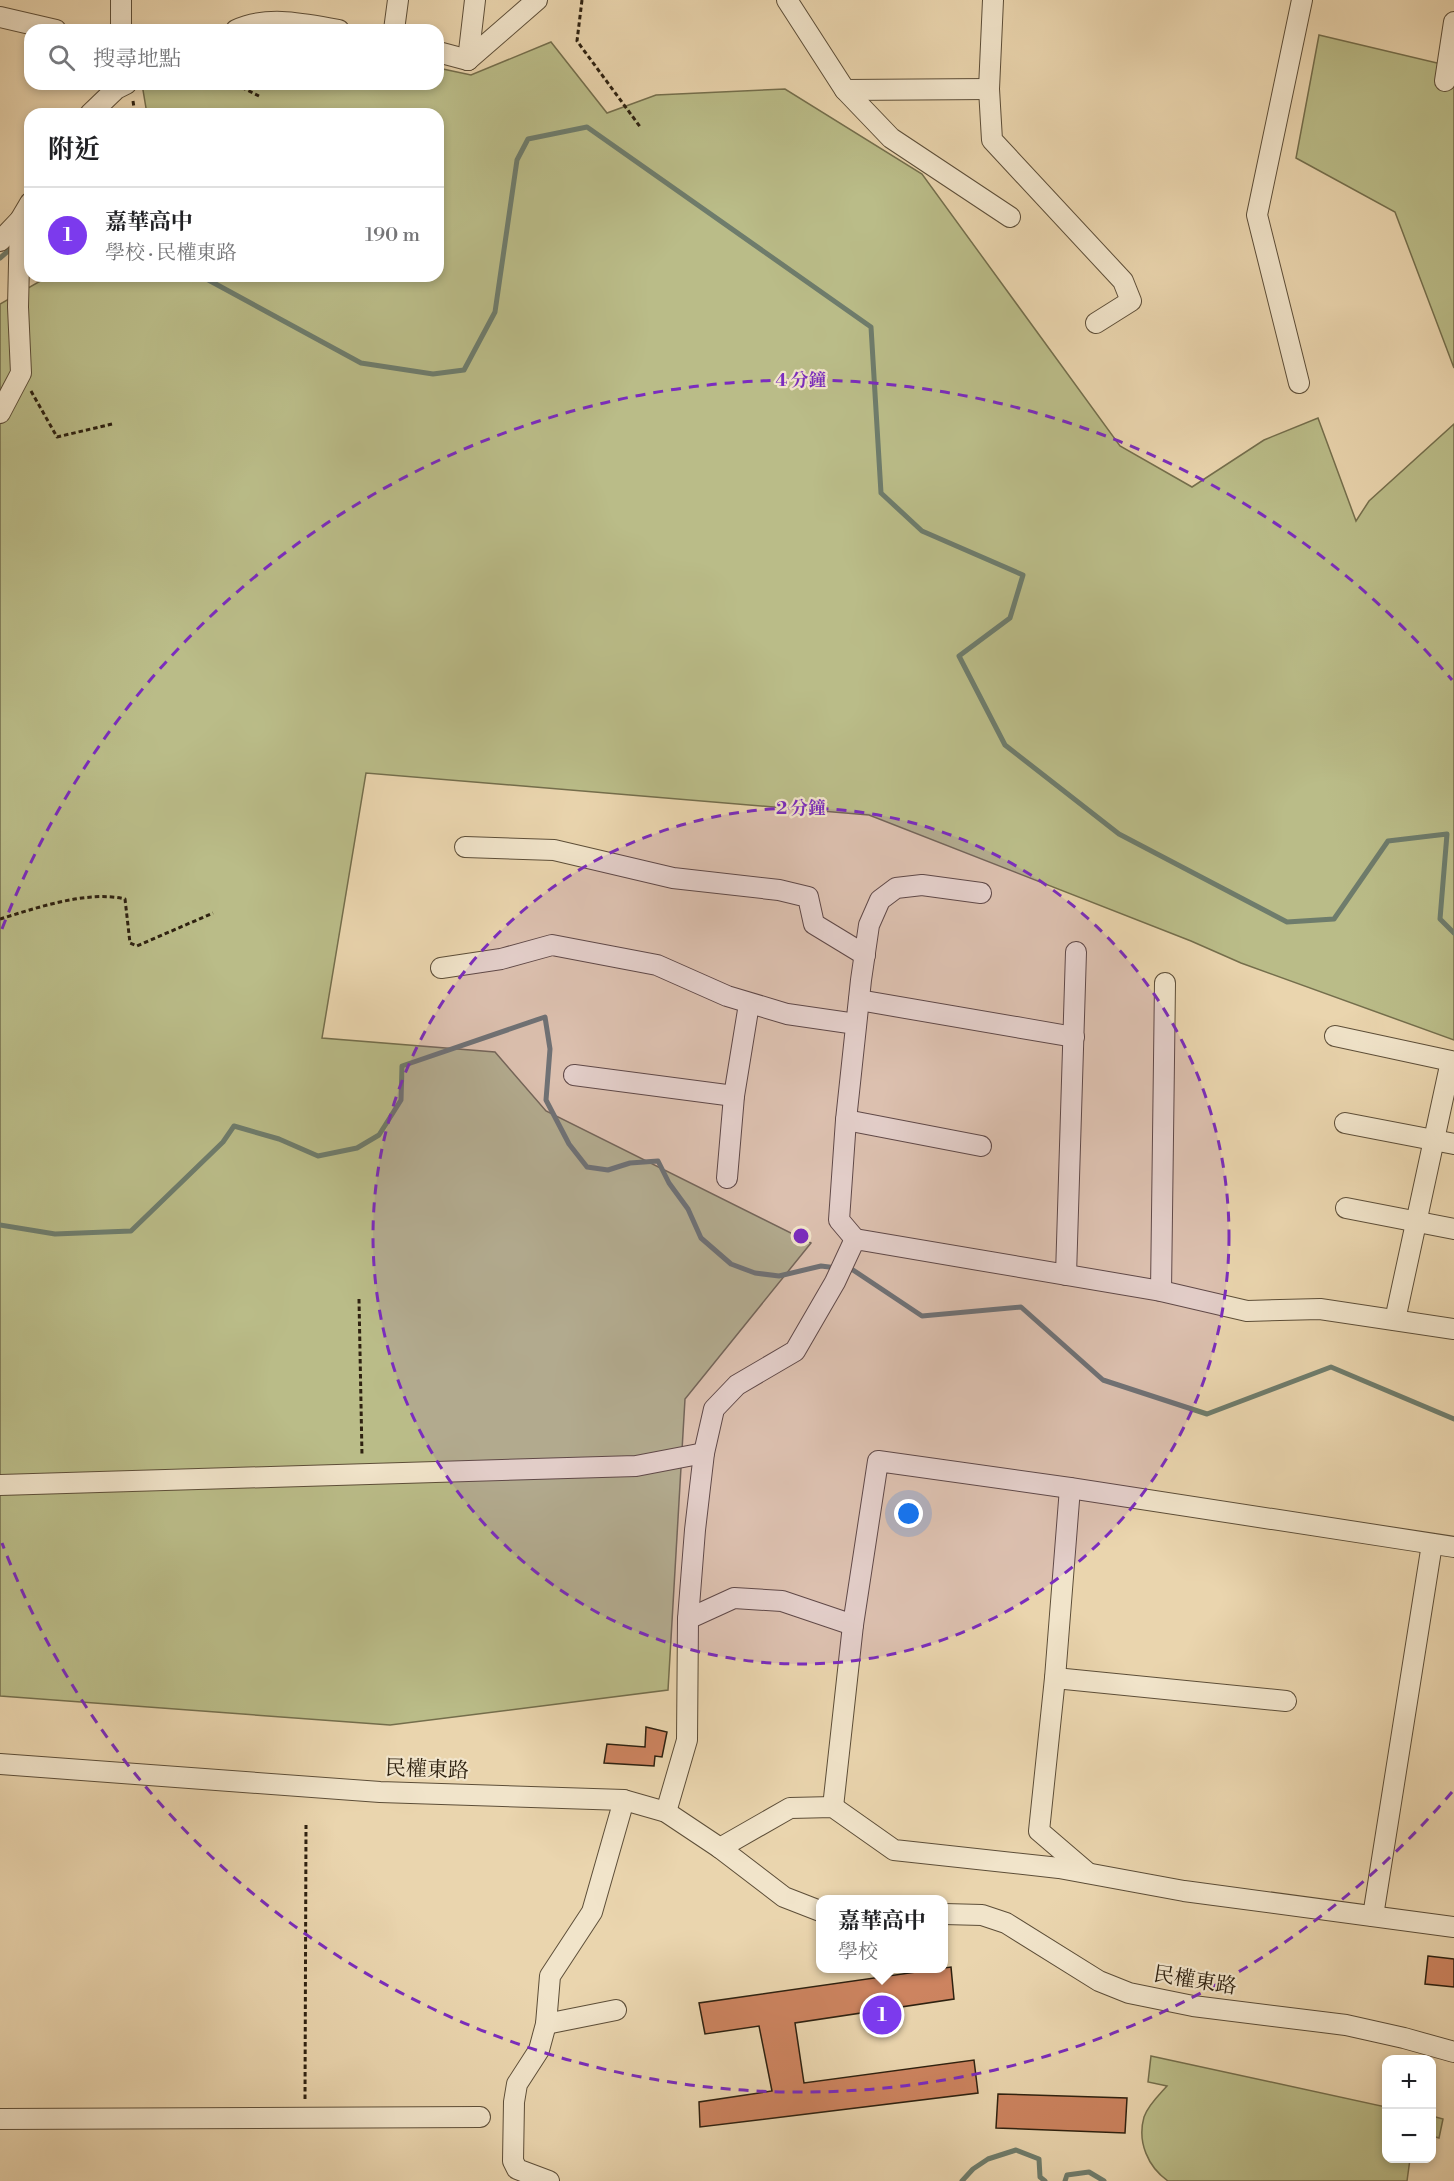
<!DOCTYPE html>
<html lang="zh-TW">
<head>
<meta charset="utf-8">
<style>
  body { margin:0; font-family:"Libre Bodoni","Noto Serif TC",serif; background:#f6f6f6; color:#202124 }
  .controls { position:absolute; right:18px; bottom:18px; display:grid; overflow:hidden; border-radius:12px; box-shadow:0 3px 9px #0003 }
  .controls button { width:54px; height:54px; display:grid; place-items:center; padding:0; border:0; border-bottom:2px solid #e0e0e0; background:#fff; color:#202124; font:30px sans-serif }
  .you { position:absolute; left:909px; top:1514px; width:21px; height:21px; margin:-15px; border:4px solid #fff; border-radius:50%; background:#1a73e8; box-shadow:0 0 0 9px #1a73e833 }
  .badge { display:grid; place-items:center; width:39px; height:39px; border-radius:50%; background:#7c3aed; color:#fff; font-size:20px; font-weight:700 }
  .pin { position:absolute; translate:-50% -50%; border:3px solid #fff; box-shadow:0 2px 6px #0006 }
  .popup { position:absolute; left:816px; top:1895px; width:132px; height:78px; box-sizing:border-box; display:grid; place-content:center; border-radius:12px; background:#fff; filter:drop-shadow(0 2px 4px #0005); font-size:20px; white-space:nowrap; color:#757577 }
  .popup b { font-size:22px; color:#202124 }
  .popup::after { content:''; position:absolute; left:50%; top:100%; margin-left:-12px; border:12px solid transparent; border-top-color:#fff }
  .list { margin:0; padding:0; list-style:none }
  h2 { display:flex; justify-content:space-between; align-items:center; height:78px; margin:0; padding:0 24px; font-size:26px }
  h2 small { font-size:20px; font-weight:400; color:#757577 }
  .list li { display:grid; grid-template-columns:39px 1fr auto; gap:18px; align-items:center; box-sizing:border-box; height:96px; padding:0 24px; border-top:2px solid #e0e0e0 }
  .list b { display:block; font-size:22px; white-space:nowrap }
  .list p { margin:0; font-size:20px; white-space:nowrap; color:#757577 }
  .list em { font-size:20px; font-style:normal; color:#757577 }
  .icon { flex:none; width:33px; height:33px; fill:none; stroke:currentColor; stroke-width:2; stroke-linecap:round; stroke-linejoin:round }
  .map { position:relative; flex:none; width:1454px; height:2181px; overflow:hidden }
  .search { position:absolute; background:#fff; box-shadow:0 3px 9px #0003; left:24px; top:24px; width:420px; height:66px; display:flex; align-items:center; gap:15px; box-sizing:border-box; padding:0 21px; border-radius:18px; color:#757577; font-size:22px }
  .panel { position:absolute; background:#fff; box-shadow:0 3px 9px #0003; left:24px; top:108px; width:420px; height:174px; border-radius:18px }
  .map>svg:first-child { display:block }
</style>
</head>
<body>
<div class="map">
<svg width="1454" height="2181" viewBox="0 0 1454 2181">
  <rect width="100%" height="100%" fill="#ead5ae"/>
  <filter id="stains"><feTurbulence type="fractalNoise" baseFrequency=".00333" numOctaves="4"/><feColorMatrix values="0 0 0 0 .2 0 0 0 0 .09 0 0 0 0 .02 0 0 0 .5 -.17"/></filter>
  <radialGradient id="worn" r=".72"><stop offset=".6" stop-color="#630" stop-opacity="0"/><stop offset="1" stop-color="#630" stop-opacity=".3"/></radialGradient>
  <g fill="#babc88" stroke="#746e4c" stroke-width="1.5">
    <polygon points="1319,35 1454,67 1454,368 1395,212 1296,158"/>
    <polygon points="551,42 607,113 656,95 785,89 922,174 1120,446 1192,487 1264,440 1318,418 1356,521 1369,501 1454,424 1454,1040 1241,963 1191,941 869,815 366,773 322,1038 495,1052 546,1111 811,1243 685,1399 668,1690 390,1725 0,1696 0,304 49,276 438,276 438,114 147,114 142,84 438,84 438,68 471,75"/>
    <path d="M1151,2056l235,51v51l24,1 -3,22h-239c-20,-14 -31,-39 -24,-64 4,-12 15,-22 23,-31l-19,-4z"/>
    <polygon points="1432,2116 1443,2119 1439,2138 1432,2136"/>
  </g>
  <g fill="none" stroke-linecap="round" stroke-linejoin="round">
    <g stroke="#6e7c6c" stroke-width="5">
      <polyline points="0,258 15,245"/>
      <polyline points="201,276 361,363 433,374 464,370 495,312 517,160 528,139 587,127 871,327 881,493 922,531 1023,575 1010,618 959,656 1005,745 1119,834 1287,922 1334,919 1388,841 1447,834 1440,919 1454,933"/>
      <polyline points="0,1225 55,1234 131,1231 223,1142 234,1126 279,1139 318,1156 357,1148 379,1135 401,1100 402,1066 545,1017 550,1049 546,1100 569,1144 587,1167 608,1170 630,1163 658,1161 669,1183 688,1209 701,1238 731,1264 755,1273 779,1276 821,1266 853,1270 922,1316 1021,1307 1103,1380 1207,1414 1331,1367 1454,1419"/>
      <polyline points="962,2181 973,2169 988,2159 1016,2150 1039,2159 1040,2177 1045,2181"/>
      <polyline points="1065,2181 1067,2175 1089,2172 1104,2181"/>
    </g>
  </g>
  <g fill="#cd8460" stroke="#2e2110" stroke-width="1.5">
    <polygon points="646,1727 667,1732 662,1757 655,1756 654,1766 604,1763 607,1744 645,1747"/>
    <polygon points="1428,1956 1454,1959 1454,1987 1425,1984"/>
    <polygon points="951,1967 954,1999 795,2023 804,2083 974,2060 978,2093 700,2127 699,2102 772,2091 759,2026 705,2034 699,2003"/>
    <polygon points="998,2094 1127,2098 1125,2133 996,2128"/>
  </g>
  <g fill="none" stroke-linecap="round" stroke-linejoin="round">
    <defs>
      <g id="minor">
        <polyline points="787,0 845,90 891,138 1010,217"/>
        <polyline points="993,0 989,89 992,140 1123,281 1131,301 1096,323"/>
        <polyline points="0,17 56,30"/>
        <polyline points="121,30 121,0"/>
        <path d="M236,30c32,-15 69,-6 103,0"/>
        <polyline points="394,30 398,0"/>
        <polyline points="438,52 468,60"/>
        <polyline points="468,60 537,0"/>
        <polyline points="468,60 475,0"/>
        <polyline points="1445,81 1454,22"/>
        <polyline points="845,90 989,89"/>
        <polyline points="90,114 116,89 126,84"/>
        <polyline points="0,241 20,220 30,203"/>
        <polyline points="1299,383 1257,215 1302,0"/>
        <polyline points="0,413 21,373 18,307 20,220"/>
        <polyline points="465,847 554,850 673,878 779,890 808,897 814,924 865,955"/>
        <polyline points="441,968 501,959 552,945 657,965 727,996 787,1014 856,1024"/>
        <polyline points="859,1000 1074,1037"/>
        <polyline points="1335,1036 1451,1061 1395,1320"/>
        <polyline points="574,1075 734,1096"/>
        <polyline points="846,1120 981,1146"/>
        <polyline points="1345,1123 1454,1144"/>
        <polyline points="727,1178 734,1096 749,1004"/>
        <polyline points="1346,1208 1454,1229"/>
        <polyline points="855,1239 839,1220 846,1120 861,980 869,925 880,900 896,888 922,885 981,893"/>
        <polyline points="1066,1275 1076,952"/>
        <polyline points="1161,1291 1165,983"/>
        <polyline points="0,1485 636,1466 704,1453"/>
        <polyline points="1070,1488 1055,1678 1039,1831 1088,1873"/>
        <polyline points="688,1619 734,1598 782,1601 853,1625"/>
        <polyline points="1055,1678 1286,1701"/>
        <polyline points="0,1764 380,1792 624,1800 666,1812 720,1848 784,1897 820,1911"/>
        <polyline points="833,1807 853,1625 878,1461 1070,1488 1454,1547"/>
        <polyline points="666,1812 687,1740 688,1619 695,1530 704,1453 714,1409 737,1385 795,1351 835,1282 855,1239 1161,1291 1247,1311 1320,1309 1454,1329"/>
        <polyline points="720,1848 790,1808 833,1807 894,1850 1059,1868 1184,1891 1454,1927"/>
        <polyline points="944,1914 982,1915 1006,1923 1099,1981 1129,1993 1193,2006 1346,2025 1404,2038 1454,2052"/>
        <polyline points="1373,1916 1432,1544"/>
        <polyline points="546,2024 616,2010"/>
        <polyline points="0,2119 480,2117"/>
        <polyline points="549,2181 517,2169 513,2161 514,2102 517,2084 539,2050 546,2024 550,1976 592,1912 624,1800"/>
      </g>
    </defs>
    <use href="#minor" stroke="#5d4e38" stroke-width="22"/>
    <g stroke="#2e2110" stroke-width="3" stroke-dasharray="4.5 3" stroke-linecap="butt">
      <polyline points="582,0 577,41 641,128"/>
      <polyline points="235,84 259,96"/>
      <polyline points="133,101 135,114"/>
      <polyline points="31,391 57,437 112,424"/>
      <path d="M0,919c36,-11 88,-29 125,-20l5,44 7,3 76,-33"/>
      <polyline points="359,1299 362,1456"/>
      <polyline points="305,2099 306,1825"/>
    </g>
    <use href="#minor" stroke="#f1e4ca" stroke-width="20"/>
  </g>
  <circle cx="801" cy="1236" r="428" fill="#7b2cbf" fill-opacity=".12"/>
  <g fill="none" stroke="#7b2cbf" stroke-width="3" stroke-dasharray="10 8">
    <circle cx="801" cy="1236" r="428"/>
    <path d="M1452 1792A856 856 0 0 1 2 1543M2 929A856 856 0 0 1 1452 680"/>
  </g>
  <g text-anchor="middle" stroke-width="4.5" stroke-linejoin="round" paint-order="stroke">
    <g font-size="21" fill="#2e2110" stroke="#f1e4ca">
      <text transform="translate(427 1769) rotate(2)" y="7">民權東路</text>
      <text transform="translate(1195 1980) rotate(9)" y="7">民權東路</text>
    </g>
  </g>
  <circle cx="801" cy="1236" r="9" fill="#7b2cbf" stroke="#f1e4ca" stroke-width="3"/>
  <g font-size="18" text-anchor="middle" font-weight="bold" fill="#7b2cbf" stroke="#f1e4ca" stroke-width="4.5" stroke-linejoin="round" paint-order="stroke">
    <text x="801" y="386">4 分鐘</text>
    <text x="801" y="814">2 分鐘</text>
  </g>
  <rect width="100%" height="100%" filter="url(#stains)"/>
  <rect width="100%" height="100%" fill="url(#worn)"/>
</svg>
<div class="controls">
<button>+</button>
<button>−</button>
</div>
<div class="you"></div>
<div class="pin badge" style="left:882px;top:2015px">1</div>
<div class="popup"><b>嘉華高中</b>學校</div>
<div class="search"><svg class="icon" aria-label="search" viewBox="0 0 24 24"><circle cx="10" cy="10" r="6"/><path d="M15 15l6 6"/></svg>搜尋地點</div>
<section class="panel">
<h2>附近<small></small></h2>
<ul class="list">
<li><span class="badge">1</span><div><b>嘉華高中</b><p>學校 · 民權東路</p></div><em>190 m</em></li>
</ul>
</section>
</div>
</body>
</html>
